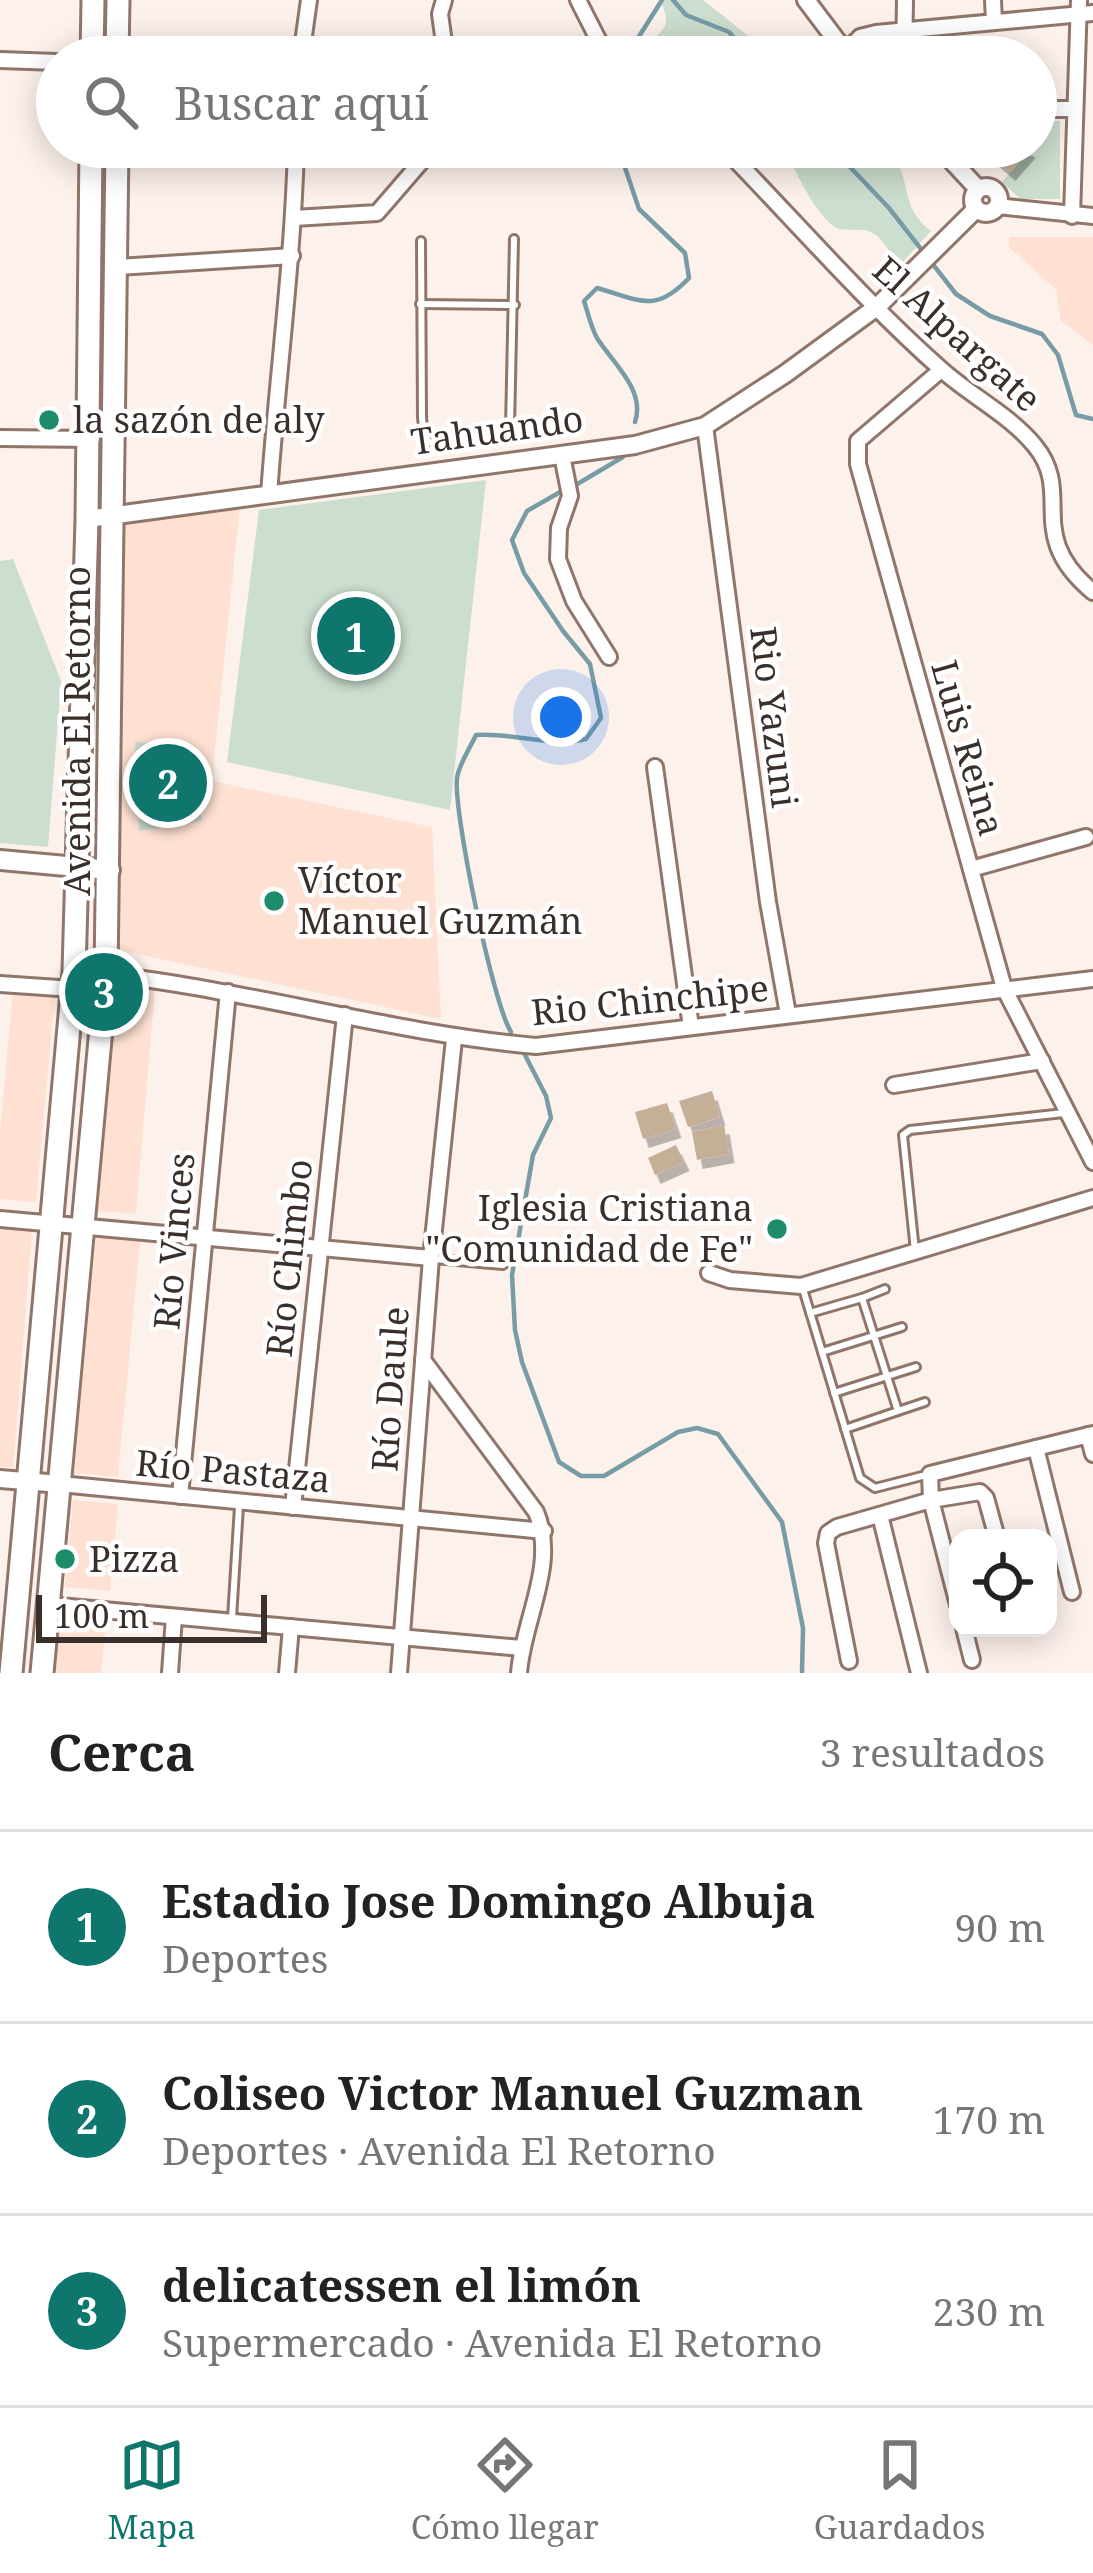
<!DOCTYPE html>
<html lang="es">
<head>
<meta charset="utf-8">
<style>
  body { margin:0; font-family:"Noto Serif",serif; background:#f6f6f6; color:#222 }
  .controls { position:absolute; right:36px; bottom:36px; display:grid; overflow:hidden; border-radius:24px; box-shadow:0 6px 30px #0003 }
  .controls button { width:108px; height:108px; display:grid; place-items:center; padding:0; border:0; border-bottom:3px solid #e0e0e0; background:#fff; color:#222; font:60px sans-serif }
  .scale { position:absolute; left:36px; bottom:30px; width:231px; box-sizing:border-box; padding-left:12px; border:6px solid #3a2f2a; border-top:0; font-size:33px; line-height:42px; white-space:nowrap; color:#3a2f2a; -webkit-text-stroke:9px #fff; paint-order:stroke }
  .you { position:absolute; left:561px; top:717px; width:42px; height:42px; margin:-30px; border:9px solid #fff; border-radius:50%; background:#1a73e8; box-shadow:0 0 0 18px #1a73e833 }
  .badge { display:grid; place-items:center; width:78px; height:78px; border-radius:50%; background:#0f766e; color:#fff; font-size:39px; font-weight:700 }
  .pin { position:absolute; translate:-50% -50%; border:6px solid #fff; box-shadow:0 3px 12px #0006 }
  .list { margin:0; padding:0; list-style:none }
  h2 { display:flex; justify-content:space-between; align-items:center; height:156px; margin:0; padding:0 48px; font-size:51px }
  h2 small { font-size:39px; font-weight:400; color:#767676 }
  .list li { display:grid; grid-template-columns:78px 1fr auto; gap:36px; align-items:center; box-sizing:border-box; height:192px; padding:0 48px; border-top:3px solid #e0e0e0 }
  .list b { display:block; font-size:45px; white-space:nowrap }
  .list p { margin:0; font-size:39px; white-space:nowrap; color:#767676 }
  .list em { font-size:39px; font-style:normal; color:#767676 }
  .icon { flex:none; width:66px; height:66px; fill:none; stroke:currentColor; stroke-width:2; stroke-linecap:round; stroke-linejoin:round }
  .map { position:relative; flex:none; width:1093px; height:1673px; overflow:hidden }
  .search { position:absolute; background:#fff; box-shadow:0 6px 30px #0003; left:36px; right:36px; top:36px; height:132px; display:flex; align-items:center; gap:30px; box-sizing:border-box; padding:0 42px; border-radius:66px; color:#767676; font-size:45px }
  .sheet { height:732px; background:#fff }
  nav { display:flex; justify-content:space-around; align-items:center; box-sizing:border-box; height:168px; border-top:3px solid #e0e0e0; background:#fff; font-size:33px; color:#767676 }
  nav a { display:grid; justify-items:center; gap:6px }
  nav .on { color:#0f766e }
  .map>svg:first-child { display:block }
</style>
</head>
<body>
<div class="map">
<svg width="1093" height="1673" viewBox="0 0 1093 1673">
  <defs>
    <filter id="shadow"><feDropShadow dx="5.5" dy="9" stdDeviation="0" flood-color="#0004"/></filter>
  </defs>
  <rect width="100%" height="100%" fill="#fdf1ec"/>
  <g fill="#fee1d3">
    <polygon points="1009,237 1093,237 1093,345 1061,321 1056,290 1009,247"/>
    <polygon points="240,505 212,781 432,827 441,1019 114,949 120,517"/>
    <polygon points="116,984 155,987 136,1214 97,1211"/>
    <polygon points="13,989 55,993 36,1202 0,1199 0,1132"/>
    <polygon points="0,1227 32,1230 13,1468 0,1467"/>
    <polygon points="96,1237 140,1241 118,1477 74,1473"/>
    <polygon points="73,1500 118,1504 110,1591 65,1587"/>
    <polygon points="59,1618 106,1623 101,1673 54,1673"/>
  </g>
  <g fill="#ccdecf">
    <path d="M660,0h43l72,57h-126l-3,-5c13,-25 29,-21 14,-52z"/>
    <polygon points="1036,121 1060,121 1060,199 1020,199 1002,182 1029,150 1027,147 1036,147"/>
    <path d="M776,147h107c34,28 12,57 48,84l-32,35c-7,-10 -14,-24 -23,-31 -15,-11 -32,1 -45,-11 -22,-20 -32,-49 -47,-73z"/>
    <polygon points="486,480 450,810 227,762 259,510"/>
    <polygon points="13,559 61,681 48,847 0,843 0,561"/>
    <polygon points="135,742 195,746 202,821 139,831"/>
  </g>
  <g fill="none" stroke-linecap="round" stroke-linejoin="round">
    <g stroke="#779ca6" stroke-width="4.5">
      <polyline points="673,0 686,15 729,32 751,57"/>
      <polyline points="626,57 662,0"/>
      <path d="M618,147l21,62 46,44 4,25c-34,36 -49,22 -92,10l-13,13c4,12 7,26 13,37 15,24 49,52 38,84"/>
      <polyline points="831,147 889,208 956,294 990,316 1042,334 1058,355 1076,415 1093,419"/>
      <polyline points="574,486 623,457"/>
      <path d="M511,1032c-18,-28 -58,-221 -54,-254 2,-14 13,-30 19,-43 39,-3 73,13 110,4l15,-21 -11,-54 -27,-33 -39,-58 -12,-33 15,-29 35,-20"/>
      <polyline points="525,1055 546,1096 551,1118 533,1155 512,1275 515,1330 522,1362 559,1462 581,1476 604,1476 678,1432 697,1428 718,1434 782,1522 803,1628 802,1673"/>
    </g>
  </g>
  <g fill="#c5af96" filter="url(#shadow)">
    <polygon points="989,147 1027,147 1030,149 1010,172 986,151"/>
    <polygon points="712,1091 720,1117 688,1127 679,1101"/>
    <polygon points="667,1103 676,1129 643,1139 635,1112"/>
    <polygon points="724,1125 729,1154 697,1160 692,1132"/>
    <polygon points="676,1145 684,1162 655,1175 648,1158"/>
  </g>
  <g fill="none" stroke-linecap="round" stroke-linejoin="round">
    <defs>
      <g id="service">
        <polyline points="433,153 494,153"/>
        <polyline points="421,241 422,417 424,437 431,443 498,438 510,428 514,239"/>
        <polyline points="420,304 515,305"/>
        <polyline points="915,1251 903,1135 910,1130 1064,1113"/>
        <polyline points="434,1259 503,1265"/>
        <polyline points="803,1289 860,1478 875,1488 926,1475"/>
        <polyline points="862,1298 885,1289"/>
        <polyline points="810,1313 862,1298 898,1411 845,1429"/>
        <polyline points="822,1352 902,1327"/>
        <polyline points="834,1393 916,1367"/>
        <polyline points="898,1411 925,1402"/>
        <polyline points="232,1618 239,1506"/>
      </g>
      <g id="minor">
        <polyline points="444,0 440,14 446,57"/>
        <polyline points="578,0 607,57"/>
        <polyline points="993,0 994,21"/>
        <polyline points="855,42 875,57"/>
        <polyline points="845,53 860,37 876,33 1093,13"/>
        <polyline points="301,57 309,0"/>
        <polyline points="904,57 905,0"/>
        <polyline points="0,60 57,62"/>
        <polyline points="1036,109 1073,109"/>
        <path d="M723,147c72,74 142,155 219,223 29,26 69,46 93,76 40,49 -12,88 58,146"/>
        <polyline points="997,206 1093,216"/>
        <polyline points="1072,216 1079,0"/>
        <polyline points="294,218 377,213 434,147"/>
        <polyline points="118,267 292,256"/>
        <polyline points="941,370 858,441 858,464 1004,988 1093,1162"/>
        <polyline points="705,426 768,902 788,1014"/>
        <polyline points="0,438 92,439"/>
        <polyline points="562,455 570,496 559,528 558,559 574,601 609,657"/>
        <path d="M269,495c8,-116 24,-232 27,-348"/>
        <polyline points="655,767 691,1027"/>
        <polyline points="971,869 1086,837"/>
        <path d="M74,971c156,13 307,61 462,75l557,-67"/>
        <polyline points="0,984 73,989"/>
        <polyline points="894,1085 1042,1061"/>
        <polyline points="0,1219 431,1258"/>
        <polyline points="709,1273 730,1280 801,1286 1093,1198"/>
        <path d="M423,1360l113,152c22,52 -13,107 -17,161"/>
        <polyline points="1088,1435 1093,1454"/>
        <polyline points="1036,1448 1072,1592"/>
        <polyline points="60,1484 544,1531"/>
        <polyline points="180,1496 228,992"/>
        <polyline points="293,1507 345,1015"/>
        <polyline points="880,1515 919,1673"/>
        <polyline points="48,1605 521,1648"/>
        <polyline points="958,1605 931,1500 980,1492 986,1498 997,1538"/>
        <polyline points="964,1628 972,1660"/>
        <polyline points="849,1661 826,1543 828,1533 837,1527 931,1500 930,1474 1093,1434"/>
        <polyline points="170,1673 174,1617"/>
        <polyline points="287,1673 291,1627"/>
        <polyline points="399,1673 431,1258 454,1039"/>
      </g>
      <g id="tertiary">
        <polyline points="806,0 849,57"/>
        <polyline points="939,147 978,189"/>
        <circle cx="986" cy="200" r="13"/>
        <polyline points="87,519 635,445 705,426 785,374 878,306 976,209"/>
        <polyline points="0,1479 60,1484"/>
      </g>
      <polyline id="secondary" points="0,860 110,870"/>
      <g id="primary">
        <polyline points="92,57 93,0"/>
        <polyline points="117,57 118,0"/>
        <polyline points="11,1673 74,971 87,519 91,147"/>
        <polyline points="42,1673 106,974 117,147"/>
      </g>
    </defs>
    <use href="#service" stroke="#90766a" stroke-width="12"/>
    <use href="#minor" stroke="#90766a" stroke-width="20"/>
    <use href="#tertiary" stroke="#90766a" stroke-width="22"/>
    <use href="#secondary" stroke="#90766a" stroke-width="24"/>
    <use href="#primary" stroke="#90766a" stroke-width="27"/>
    <use href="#service" stroke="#fff" stroke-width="6"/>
    <use href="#minor" stroke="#fff" stroke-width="14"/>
    <use href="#tertiary" stroke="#fff" stroke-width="16"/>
    <use href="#secondary" stroke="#fff" stroke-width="18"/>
    <use href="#primary" stroke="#fff" stroke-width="21"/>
  </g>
  <g fill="#1d8c6b" stroke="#fff" stroke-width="4.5">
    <circle cx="49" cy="420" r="12"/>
    <circle cx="274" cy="901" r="12"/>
    <circle cx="777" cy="1229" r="12"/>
    <circle cx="65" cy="1559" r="12"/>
  </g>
  <g text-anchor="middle" stroke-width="9" stroke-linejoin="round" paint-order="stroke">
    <g font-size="36" fill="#3a2f2a" stroke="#fff">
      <text transform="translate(957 334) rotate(42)" y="13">El Alpargate</text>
      <text transform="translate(497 430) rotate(-8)" y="13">Tahuando</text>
      <text transform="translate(774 717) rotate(83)" y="13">Rio Yazuni</text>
      <text transform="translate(77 731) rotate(-90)" y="13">Avenida El Retorno</text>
      <text transform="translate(968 748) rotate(74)" y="13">Luis Reina</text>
      <text transform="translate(650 1000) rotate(-6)" y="13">Rio Chinchipe</text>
      <text transform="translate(174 1241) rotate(-85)" y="13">Río Vinces</text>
      <text transform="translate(289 1258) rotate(-84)" y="13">Río Chimbo</text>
      <text transform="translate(390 1389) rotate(-86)" y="13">Río Daule</text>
      <text transform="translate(233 1471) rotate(5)" y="13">Río Pastaza</text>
    </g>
    <g font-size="36" fill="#3a2f2a" stroke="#fff" text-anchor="start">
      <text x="73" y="433">la sazón de aly</text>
      <text x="298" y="893">Víctor<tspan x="298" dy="41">Manuel Guzmán</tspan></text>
      <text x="753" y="1221" text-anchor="end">Iglesia Cristiana<tspan x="753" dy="41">"Comunidad de Fe"</tspan></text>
      <text x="89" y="1572">Pizza</text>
    </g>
  </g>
</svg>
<div class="controls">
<button><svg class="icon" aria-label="locate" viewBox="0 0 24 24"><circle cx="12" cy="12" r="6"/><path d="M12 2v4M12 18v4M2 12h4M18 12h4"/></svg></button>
</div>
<div class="scale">100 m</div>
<div class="you"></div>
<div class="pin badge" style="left:356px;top:636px">1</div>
<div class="pin badge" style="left:168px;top:783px">2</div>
<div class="pin badge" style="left:104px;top:992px">3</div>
<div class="search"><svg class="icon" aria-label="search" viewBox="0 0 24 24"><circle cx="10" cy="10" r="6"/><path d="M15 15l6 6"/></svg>Buscar aquí</div>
</div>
<section class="sheet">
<h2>Cerca<small>3 resultados</small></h2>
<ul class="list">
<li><span class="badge">1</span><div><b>Estadio Jose Domingo Albuja</b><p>Deportes</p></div><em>90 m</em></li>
<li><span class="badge">2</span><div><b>Coliseo Victor Manuel Guzman</b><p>Deportes · Avenida El Retorno</p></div><em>170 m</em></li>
<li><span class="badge">3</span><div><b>delicatessen el limón</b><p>Supermercado · Avenida El Retorno</p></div><em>230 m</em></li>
</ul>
</section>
<nav>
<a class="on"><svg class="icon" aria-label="map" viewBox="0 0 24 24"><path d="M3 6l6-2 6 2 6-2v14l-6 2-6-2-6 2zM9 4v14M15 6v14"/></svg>Mapa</a>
<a><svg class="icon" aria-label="directions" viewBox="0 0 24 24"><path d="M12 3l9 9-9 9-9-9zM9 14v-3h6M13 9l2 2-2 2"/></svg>Cómo llegar</a>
<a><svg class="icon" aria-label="saved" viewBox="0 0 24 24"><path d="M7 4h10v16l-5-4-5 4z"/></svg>Guardados</a>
</nav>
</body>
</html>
